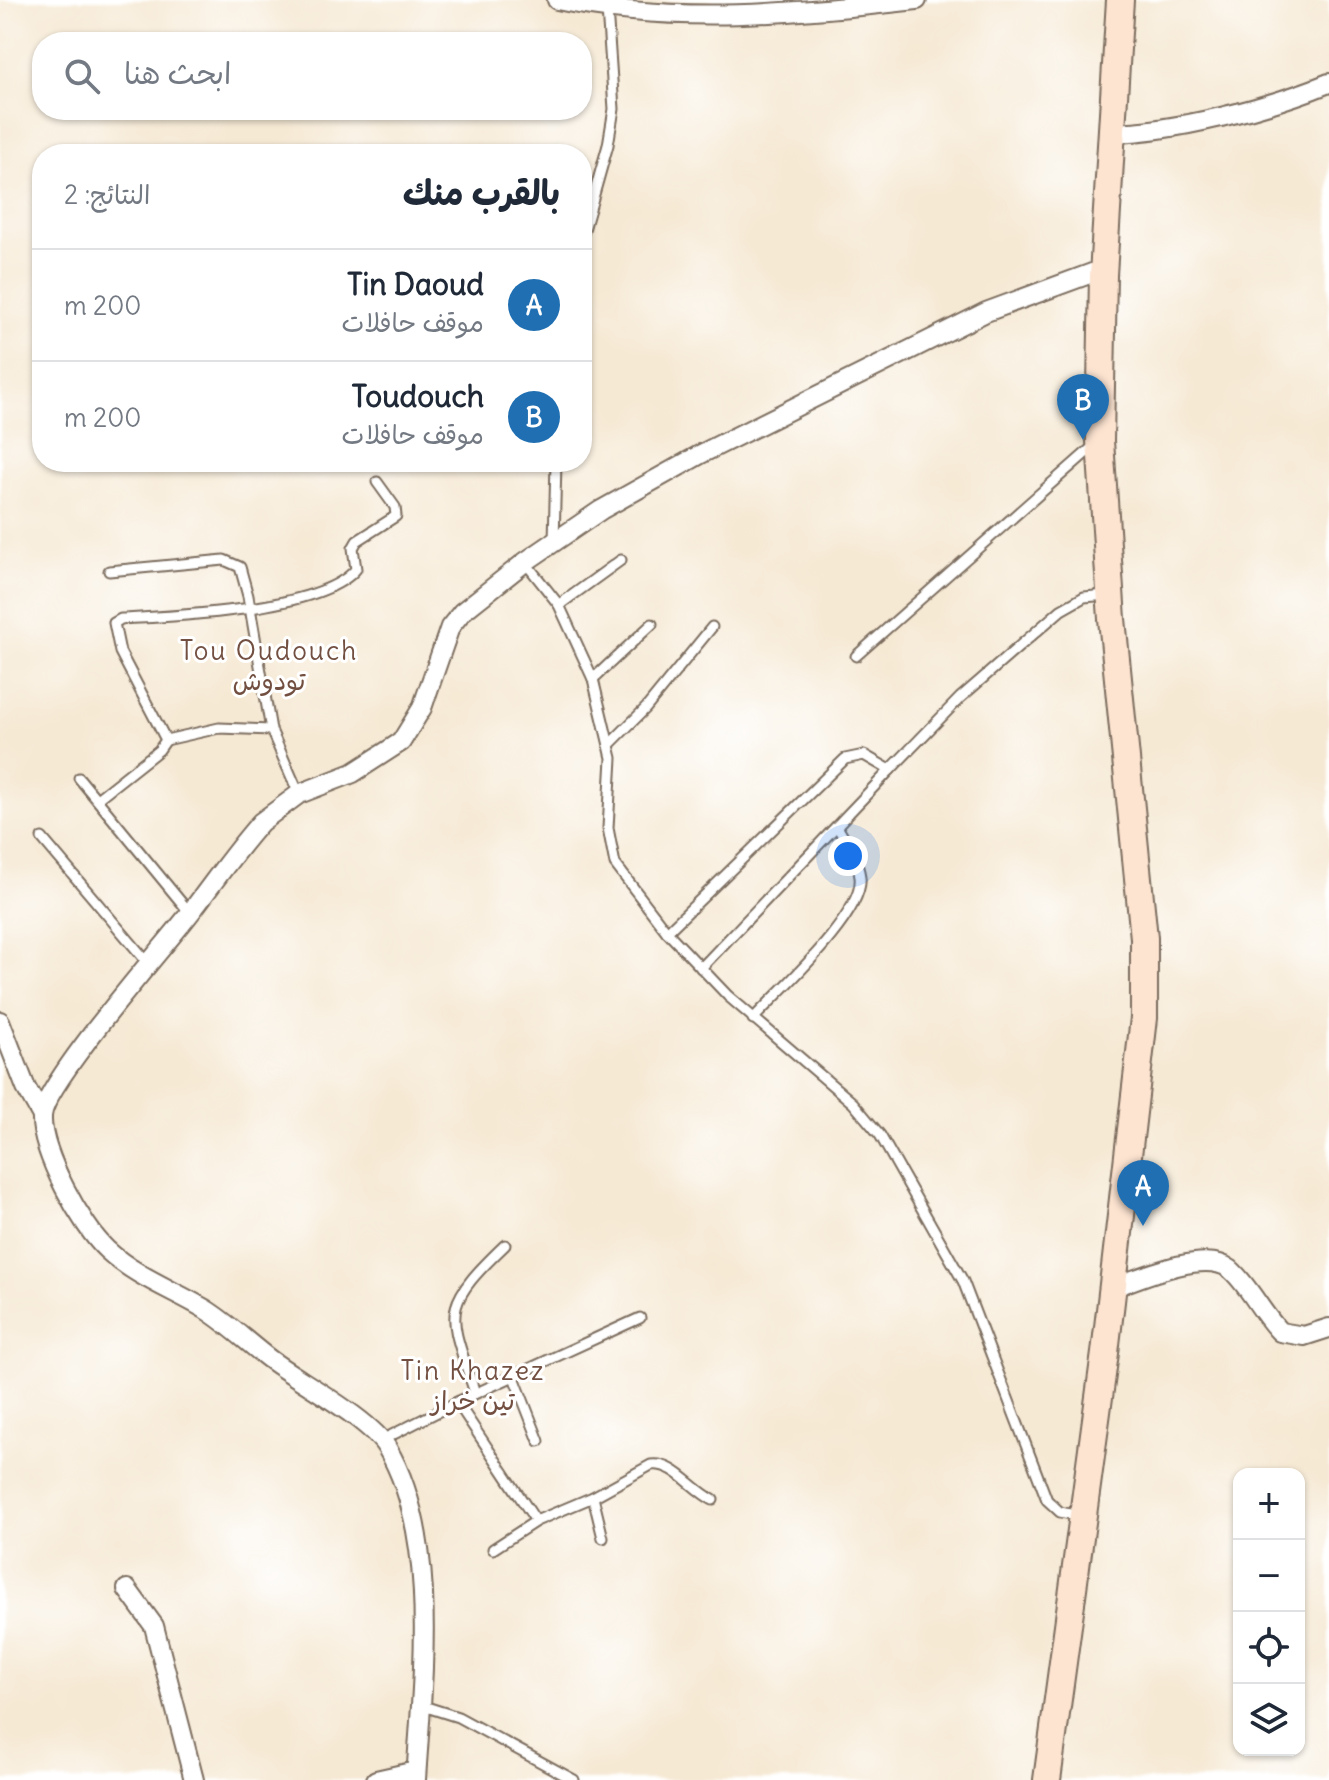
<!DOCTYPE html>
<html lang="ar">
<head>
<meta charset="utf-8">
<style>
  body { margin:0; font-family:Delius,"Playpen Sans Arabic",sans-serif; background:#f6f6f7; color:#1f2937; direction:rtl }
  .controls { position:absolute; right:24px; bottom:24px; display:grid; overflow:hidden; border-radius:16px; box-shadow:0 2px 6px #0004 }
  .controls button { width:72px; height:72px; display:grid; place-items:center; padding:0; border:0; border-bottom:2px solid #e0e1e3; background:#fff; color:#1f2937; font:40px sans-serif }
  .you { position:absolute; left:848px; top:856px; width:28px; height:28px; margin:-20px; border:6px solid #fff; border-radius:50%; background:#1a73e8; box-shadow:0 0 0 12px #1a73e833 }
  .badge { display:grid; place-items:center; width:52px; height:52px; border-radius:50%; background:#1f6fb2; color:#fff; font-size:26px; font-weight:700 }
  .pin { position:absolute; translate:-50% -66px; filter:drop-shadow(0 2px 4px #0008) }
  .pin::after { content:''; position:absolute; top:42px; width:28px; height:24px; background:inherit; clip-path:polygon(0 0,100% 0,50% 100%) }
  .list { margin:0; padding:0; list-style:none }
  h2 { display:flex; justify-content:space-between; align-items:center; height:104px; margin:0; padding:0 32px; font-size:34px }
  h2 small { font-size:26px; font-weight:400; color:#747a83 }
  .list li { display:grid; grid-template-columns:52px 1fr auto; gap:24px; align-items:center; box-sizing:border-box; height:112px; padding:0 32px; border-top:2px solid #e0e1e3 }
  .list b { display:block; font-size:30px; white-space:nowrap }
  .list p { margin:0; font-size:26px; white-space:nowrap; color:#747a83 }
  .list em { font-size:26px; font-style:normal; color:#747a83 }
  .icon { flex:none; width:44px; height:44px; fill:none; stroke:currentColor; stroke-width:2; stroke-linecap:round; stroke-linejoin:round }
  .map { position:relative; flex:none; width:1329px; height:1780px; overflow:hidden; direction:ltr }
  .search { position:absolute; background:#fff; box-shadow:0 2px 6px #0004; left:32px; top:32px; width:560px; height:88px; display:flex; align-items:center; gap:20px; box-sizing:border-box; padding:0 28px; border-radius:32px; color:#747a83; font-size:30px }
  .panel { position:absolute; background:#fff; box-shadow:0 2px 6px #0004; left:32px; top:144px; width:560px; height:328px; border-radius:32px; direction:rtl }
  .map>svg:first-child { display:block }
</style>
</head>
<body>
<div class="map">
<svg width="1329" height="1780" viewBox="0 0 1329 1780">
  <rect width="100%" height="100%" fill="#fff"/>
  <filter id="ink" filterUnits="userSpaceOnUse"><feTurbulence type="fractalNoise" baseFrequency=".0125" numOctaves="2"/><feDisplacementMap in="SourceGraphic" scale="16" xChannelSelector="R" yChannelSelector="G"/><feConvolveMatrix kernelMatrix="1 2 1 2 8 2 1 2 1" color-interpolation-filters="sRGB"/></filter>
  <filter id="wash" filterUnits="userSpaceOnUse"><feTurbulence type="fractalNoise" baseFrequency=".006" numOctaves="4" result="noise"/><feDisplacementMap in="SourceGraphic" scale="32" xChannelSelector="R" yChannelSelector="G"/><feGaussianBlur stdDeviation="1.8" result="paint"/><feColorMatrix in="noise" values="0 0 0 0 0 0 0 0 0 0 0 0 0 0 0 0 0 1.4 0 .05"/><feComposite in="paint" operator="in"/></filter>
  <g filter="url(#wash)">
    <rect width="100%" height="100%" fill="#f6e9d4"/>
  </g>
  <g filter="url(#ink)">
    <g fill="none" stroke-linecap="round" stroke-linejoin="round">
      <defs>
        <g id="lane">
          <polyline points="582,237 608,145 614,109 607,9"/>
          <polyline points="554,542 556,462"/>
          <polyline points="525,562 559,605 593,679 612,758 608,828 615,864 667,932 728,996 853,1103 880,1135 963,1281 1047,1500 1060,1512 1080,1516"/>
          <polyline points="109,571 224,560 240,567 248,596 271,730 299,794"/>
          <polyline points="559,605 621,560"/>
          <polyline points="856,656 1096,444"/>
          <polyline points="593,679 652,624"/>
          <polyline points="166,740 219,728 271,730"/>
          <polyline points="609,745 646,708 712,627"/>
          <polyline points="890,770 960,698 1061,610 1084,597 1107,595"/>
          <polyline points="79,778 190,913"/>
          <path d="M97,799l62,-49 7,-10 -46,-88 -6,-29 7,-4c53,-3 201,-8 235,-50l-3,-21 4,-7 39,-25 -1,-9 -18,-25"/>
          <polyline points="42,838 148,963"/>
          <polyline points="667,932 845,759 864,755 890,770 701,968"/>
          <path d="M753,1019c26,-28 112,-105 107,-142 -2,-18 -15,-36 -23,-51"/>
          <polyline points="514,1377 539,1441"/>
          <path d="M475,1393c-26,-81 -37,-84 30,-148"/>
          <polyline points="457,1402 640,1318"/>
          <polyline points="382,1440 457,1402 536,1521"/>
          <polyline points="593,1497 603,1538"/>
          <path d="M493,1549l43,-28 57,-24 58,-32c24,-3 39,23 62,35"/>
          <polyline points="420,1705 458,1717 574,1780"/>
        </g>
        <g id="street">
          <path d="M557,0c120,25 239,13 360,0"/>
          <path d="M1110,133c65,-1 158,-25 219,-50"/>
          <polyline points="0,1021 26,1088 42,1116"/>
          <path d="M1112,1288c27,-10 93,-39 118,-19 18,15 32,45 50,63l24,4 25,-8"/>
          <polyline points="127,1589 154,1626 194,1780"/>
          <polyline points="376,1780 416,1771"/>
          <path d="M416,1780c6,-100 24,-242 -29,-332 -16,-28 -86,-66 -115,-87 -23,-17 -43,-37 -67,-52 -32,-19 -70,-33 -98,-59 -25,-23 -67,-99 -65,-134 2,-32 119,-166 145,-199 25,-32 47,-65 74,-95l38,-28 54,-21 48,-31 21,-34 28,-81 12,-15 63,-50 76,-52 100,-56 285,-142 117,-43"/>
        </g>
        <polyline id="secondary" points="1047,1780 1105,1353 1144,1018 1144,938 1112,619 1100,441 1103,275 1120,0"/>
      </defs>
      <use href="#lane" stroke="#7c6d5e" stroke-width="13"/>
      <use href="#street" stroke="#7c6d5e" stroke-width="22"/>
      <use href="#secondary" stroke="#7c6d5e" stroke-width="30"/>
      <use href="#lane" stroke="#fff" stroke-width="9"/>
      <use href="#street" stroke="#fff" stroke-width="18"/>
      <use href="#secondary" stroke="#fde4d1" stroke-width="26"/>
    </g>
  </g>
  <g text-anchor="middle" stroke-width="6" stroke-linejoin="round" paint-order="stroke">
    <g font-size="26" letter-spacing="2" fill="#724f41" stroke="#fff">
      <text x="269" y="660">Tou Oudouch<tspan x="269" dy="30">تودوش</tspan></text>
      <text x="473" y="1380">Tin Khazez<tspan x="473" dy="30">تين خراز</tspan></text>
    </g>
  </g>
</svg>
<div class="controls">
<button>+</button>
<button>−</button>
<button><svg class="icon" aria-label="locate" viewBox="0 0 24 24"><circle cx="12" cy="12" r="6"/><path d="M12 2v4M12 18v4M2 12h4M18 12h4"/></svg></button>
<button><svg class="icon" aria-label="layers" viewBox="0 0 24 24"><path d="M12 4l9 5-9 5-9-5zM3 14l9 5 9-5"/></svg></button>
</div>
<div class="you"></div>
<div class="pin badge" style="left:1143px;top:1226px">A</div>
<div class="pin badge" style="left:1083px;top:440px">B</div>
<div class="search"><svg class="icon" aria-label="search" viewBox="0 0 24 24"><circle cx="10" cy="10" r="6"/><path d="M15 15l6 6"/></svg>ابحث هنا</div>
<section class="panel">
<h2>بالقرب منك<small>النتائج: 2</small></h2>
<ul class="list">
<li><span class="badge">A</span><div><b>Tin Daoud</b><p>موقف حافلات</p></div><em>200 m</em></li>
<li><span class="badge">B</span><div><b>Toudouch</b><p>موقف حافلات</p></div><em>200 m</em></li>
</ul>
</section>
</div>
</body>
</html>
